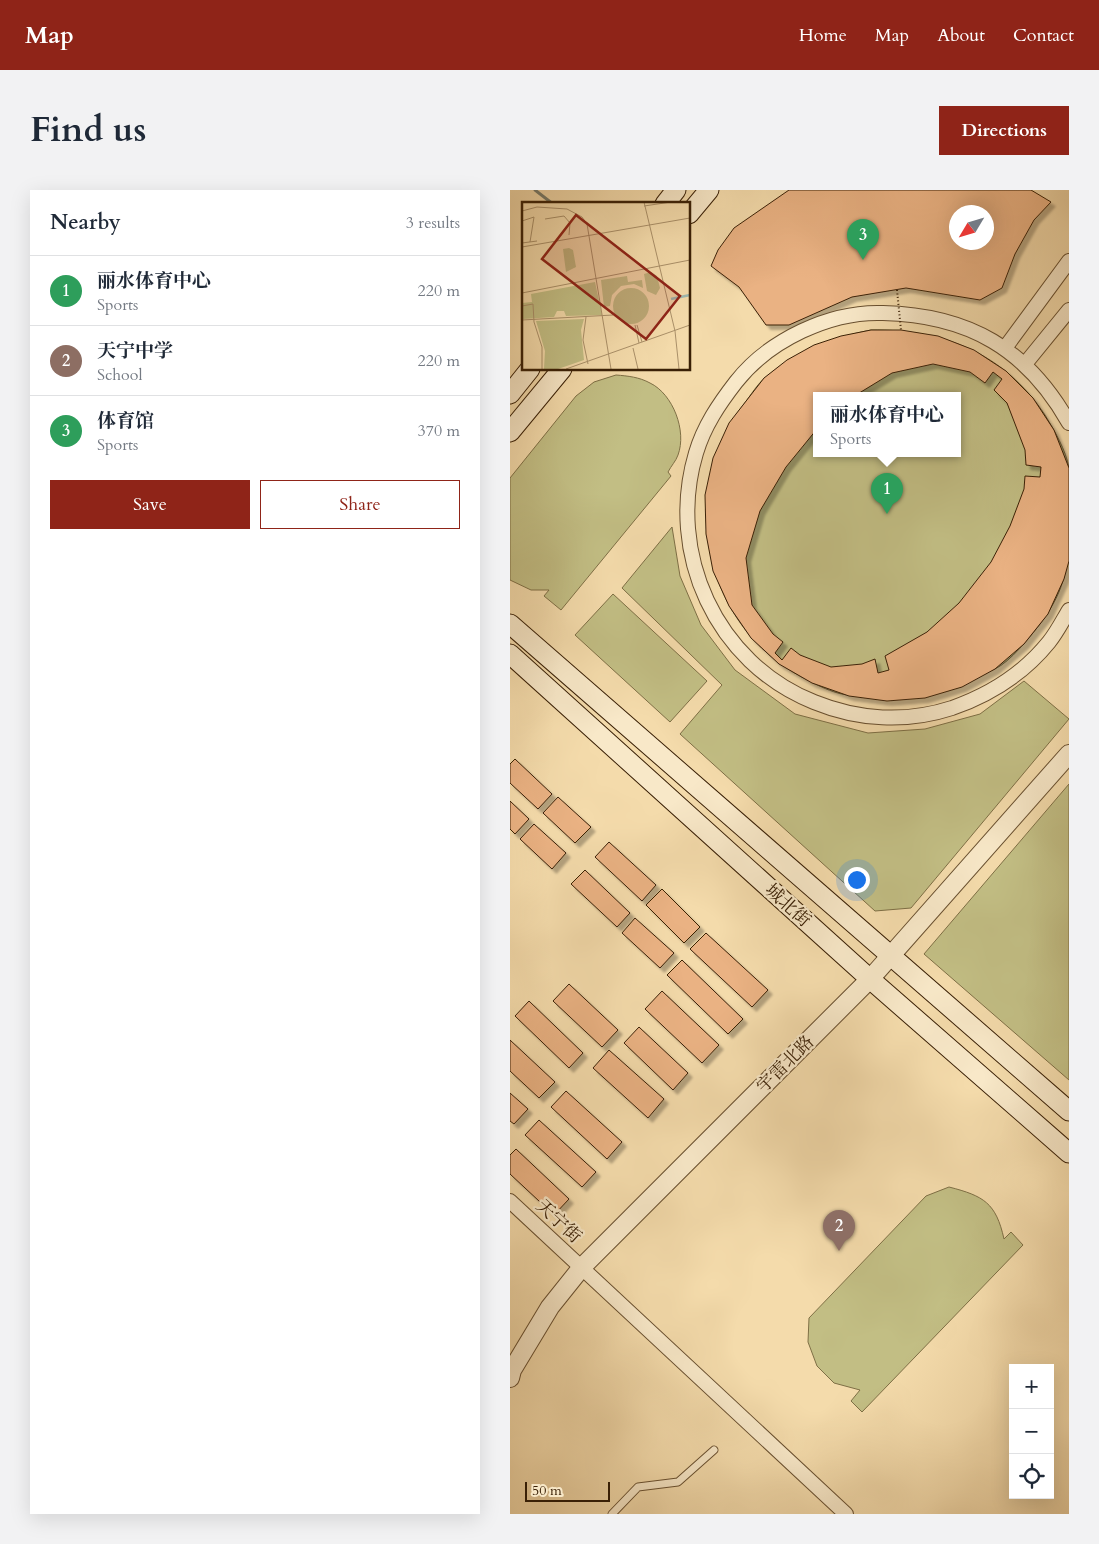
<!DOCTYPE html>
<html lang="en">
<head>
<meta charset="utf-8">
<style>
  body { margin:0; font-family:Cardo,"Noto Serif SC",serif; background:#f2f2f3; color:#1f2937 }
  .controls { position:absolute; right:15px; bottom:15px; display:grid; overflow:hidden; border-radius:0px; box-shadow:0 5px 20px #0002 }
  .controls button { width:45px; height:45px; display:grid; place-items:center; padding:0; border:0; border-bottom:1px solid #e0e1e3; background:#fff; color:#1f2937; font:25px sans-serif }
  .compass { position:absolute; left:439px; top:15px; width:45px; height:45px; border-radius:50%; background:#fff; box-shadow:0 5px 20px #0002; rotate:232deg }
  .scale { position:absolute; left:15px; bottom:12px; width:85px; box-sizing:border-box; padding-left:5px; border:2px solid #3a2006; border-top:0; font-size:14px; line-height:18px; white-space:nowrap; color:#3a2006; -webkit-text-stroke:4px #f8e8c8; paint-order:stroke }
  .you { position:absolute; left:346px; top:689px; width:18px; height:18px; margin:-12px; border:4px solid #fff; border-radius:50%; background:#1a73e8; box-shadow:0 0 0 8px #1a73e833 }
  .badge { display:grid; place-items:center; width:32px; height:32px; border-radius:50%; background:#8f2418; color:#fff; font-size:16px; font-weight:700 }
  .pin { position:absolute; translate:-50% -41px; filter:drop-shadow(0 1px 2px #0008) }
  .pin::after { content:''; position:absolute; top:26px; width:18px; height:15px; background:inherit; clip-path:polygon(0 0,100% 0,50% 100%) }
  .popup { position:absolute; left:303px; top:202px; width:148px; height:65px; box-sizing:border-box; display:grid; place-content:center; border-radius:0px; background:#fff; filter:drop-shadow(0 1px 4px #0005); font-size:16px; white-space:nowrap; color:#747a83 }
  .popup b { font-size:19px; color:#1f2937 }
  .popup::after { content:''; position:absolute; left:50%; top:100%; margin-left:-10px; border:10px solid transparent; border-top-color:#fff }
  .list { margin:0; padding:0; list-style:none }
  h2 { display:flex; justify-content:space-between; align-items:center; height:65px; margin:0; padding:0 20px; font-size:21px }
  h2 small { font-size:16px; font-weight:400; color:#747a83 }
  .list li { display:grid; grid-template-columns:32px 1fr auto; gap:15px; align-items:center; box-sizing:border-box; height:70px; padding:0 20px; border-top:1px solid #e0e1e3 }
  .list b { display:block; font-size:19px; white-space:nowrap }
  .list p { margin:0; font-size:16px; white-space:nowrap; color:#747a83 }
  .list em { font-size:16px; font-style:normal; color:#747a83 }
  .actions { display:flex; gap:10px; padding:15px 20px }
  .actions a { flex:1; padding:11px 0; border:1px solid #8f2418; border-radius:0px; text-align:center; font-size:18px; color:#8f2418 }
  .actions .main { background:#8f2418; color:#fff }
  .icon { flex:none; width:28px; height:28px; fill:none; stroke:currentColor; stroke-width:2; stroke-linecap:round; stroke-linejoin:round }
  .map { position:relative; flex:none; width:559px; height:1324px; overflow:hidden; border-radius:0px }
  header { display:flex; align-items:center; gap:30px; box-sizing:border-box; height:70px; padding:0 25px; background:#8f2418; color:#fff }
  header strong { font-size:24px }
  nav { display:flex; gap:28px; margin-inline-start:auto; font-size:18px }
  .intro { display:flex; align-items:center; justify-content:space-between; box-sizing:border-box; height:120px; padding:0 30px }
  h1 { margin:0; font-size:35px }
  .button { padding:12px 22px; border-radius:0px; background:#8f2418; color:#fff; font-size:18px; font-weight:700 }
  main { display:flex; gap:30px; padding:0 30px }
  aside { flex:1; background:#fff; border-radius:0px; box-shadow:0 5px 20px #0002 }
  .map>svg:first-child { display:block }
</style>
</head>
<body>
<header>
<strong>Map</strong>
<nav><a>Home</a><a>Map</a><a>About</a><a>Contact</a></nav>
</header>
<div class="intro"><h1>Find us</h1><a class="button">Directions</a></div>
<main>
<aside>
<h2>Nearby<small>3 results</small></h2>
<ul class="list">
<li><span class="badge" style="background:#2e9e5b">1</span><div><b>丽水体育中心</b><p>Sports</p></div><em>220 m</em></li>
<li><span class="badge" style="background:#8d6e63">2</span><div><b>天宁中学</b><p>School</p></div><em>220 m</em></li>
<li><span class="badge" style="background:#2e9e5b">3</span><div><b>体育馆</b><p>Sports</p></div><em>370 m</em></li>
</ul>
<div class="actions"><a class="main">Save</a><a>Share</a></div>
</aside>
<div class="map">
<svg width="559" height="1324" viewBox="0 0 559 1324">
  <defs>
    <filter id="shadow"><feDropShadow dx="4.5" dy="4.5" stdDeviation="1" flood-color="#0004"/></filter>
  </defs>
  <rect width="100%" height="100%" fill="#f4dbab"/>
  <filter id="stains"><feTurbulence type="fractalNoise" baseFrequency=".004" numOctaves="4"/><feColorMatrix values="0 0 0 0 .2 0 0 0 0 .09 0 0 0 0 .02 0 0 0 .5 -.17"/></filter>
  <radialGradient id="worn" r=".72"><stop offset=".6" stop-color="#630" stop-opacity="0"/><stop offset="1" stop-color="#630" stop-opacity=".3"/></radialGradient>
  <g fill="#c2be84" stroke="#7e6f45" fill-rule="evenodd">
    <path d="M361,140c72,-1 133,23 174,85 9,15 21,35 24,53 0,16 0,35 0,52 0,43 -2,68 -29,104 -11,14 -29,37 -45,45 -11,5 -28,5 -40,7 -32,6 -71,17 -103,19 -17,1 -45,-15 -59,-23 -92,-55 -115,-185 -49,-268 7,-9 13,-20 22,-27 33,-26 64,-39 105,-47zM307,205h140v58h-140z"/>
    <path d="M106,185c12,1 23,2 34,8 23,11 37,48 28,72 -2,6 -7,11 -10,17l3,4 -110,134 -17,-14 5,-6h-18l-21,-10v-102l66,-82 18,-14z"/>
    <polygon points="162,337 170,386 191,435 225,480 285,524 358,543 415,539 470,524 514,491 559,529 401,718 365,721 170,544 212,495 112,398"/>
    <polygon points="103,404 197,491 160,532 65,445"/>
    <polygon points="559,594 559,890 414,764"/>
    <path d="M439,997c35,9 47,16 55,52l7,-7 12,13 -161,167 -11,-11 9,-11 -26,-7 -17,-17 -9,-24 1,-24 117,-122z"/>
  </g>
  <g fill="none" stroke-linecap="round" stroke-linejoin="round">
    <polyline stroke="#767c6d" stroke-width="3" points="25,0 43,14"/>
  </g>
  <g fill="#eab283" stroke="#3a2006" fill-rule="evenodd" filter="url(#shadow)">
    <path d="M279,0h242l20,12 -17,18 -19,34 -13,34 -22,12 -74,-12 -54,9 -63,28h-23l-27,-38 -28,-21 7,-16 16,-22zM447,22h30v30h-30z"/>
    <path d="M361,140h30l37,6 36,14 32,21 27,27 21,32 15,38v93l-5,18 -16,35 -24,30 -29,25 -33,18 -37,11 -38,3 -38,-5 -37,-13 -33,-19 -28,-26 -22,-32 -16,-35 -7,-37 -1,-39 8,-37 16,-35 35,-45 23,-18 27,-15 27,-9zM423,174l37,8 15,11 8,-11 9,7 -8,11 13,13 18,47 1,15 15,2 -1,10 -15,-1 -1,13 -14,37 -19,36 -32,41 -32,29 -42,24 4,14 -11,3 -3,-14 -13,5 -31,3 -31,-12 -9,-7 -9,12 -7,-7 8,-11 -10,-8 -21,-29 -6,-47 14,-47 26,-44 31,-38v-34h39l36,-22z"/>
    <polygon points="5,569 42,604 28,619 0,593 0,574"/>
    <polygon points="48,607 81,637 65,653 33,623"/>
    <polygon points="0,611 19,629 5,644 0,639"/>
    <polygon points="24,634 56,663 42,679 10,649"/>
    <polygon points="99,652 146,695 132,711 85,667"/>
    <polygon points="75,680 120,723 107,737 61,694"/>
    <polygon points="152,699 190,737 174,753 136,715"/>
    <polygon points="125,728 164,763 150,778 112,743"/>
    <polygon points="196,743 258,800 242,817 180,759"/>
    <polygon points="172,770 233,829 218,844 157,785"/>
    <polygon points="59,794 108,840 92,857 43,811"/>
    <polygon points="152,801 209,855 192,873 135,819"/>
    <polygon points="19,811 73,863 59,878 5,826"/>
    <polygon points="129,837 178,883 163,900 114,853"/>
    <polygon points="0,850 45,892 29,908 0,881"/>
    <polygon points="99,860 154,909 138,928 83,878"/>
    <polygon points="56,901 112,952 97,969 41,917"/>
    <polygon points="0,903 18,919 4,934 0,931"/>
    <polygon points="29,930 86,982 72,997 15,945"/>
    <polygon points="6,959 59,1009 44,1025 0,984 0,965"/>
  </g>
  <g fill="none" stroke-linecap="round" stroke-linejoin="round">
    <defs>
      <polyline id="service" points="102,1324 128,1297 168,1292 204,1260"/>
      <g id="minor">
        <polyline points="495,158 559,71"/>
        <polyline points="515,174 559,120"/>
        <path d="M559,233c-42,-74 -100,-108 -186,-110 -53,-2 -114,27 -147,69 -17,22 -32,44 -40,71 -30,100 20,210 118,249 44,18 92,21 138,6 37,-13 72,-35 97,-66 8,-10 14,-22 20,-32"/>
        <polyline points="0,1011 336,1324"/>
      </g>
      <polyline id="tertiary" points="0,1188 2,1180 40,1117 72,1077 360,789 559,564"/>
      <g id="secondary">
        <polyline points="155,14 166,0"/>
        <polyline points="179,24 199,0"/>
        <polyline points="0,204 20,179"/>
        <polyline points="0,242 52,179"/>
        <polyline points="0,434 559,921"/>
        <polyline points="0,464 360,789 559,963"/>
      </g>
    </defs>
    <use href="#service" stroke="#684f2f" stroke-width="9"/>
    <use href="#minor" stroke="#684f2f" stroke-width="16"/>
    <use href="#tertiary" stroke="#684f2f" stroke-width="20"/>
    <use href="#secondary" stroke="#3a2006" stroke-width="21"/>
    <use href="#service" stroke="#f8e8c8" stroke-width="7"/>
    <use href="#minor" stroke="#f8e8c8" stroke-width="14"/>
    <use href="#tertiary" stroke="#f8e8c8" stroke-width="18"/>
    <use href="#secondary" stroke="#f8e8c8" stroke-width="19"/>
    <polyline stroke="#3a2006" stroke-width="2" stroke-dasharray="1 2.5" stroke-linecap="butt" points="387,100 391,140"/>
  </g>
  <g text-anchor="middle" stroke-width="4.5" stroke-linejoin="round" paint-order="stroke">
    <g font-size="18" fill="#3a2006" stroke="#f8e8c8">
      <text transform="translate(278 715) rotate(42)" y="6">城北街</text>
      <text transform="translate(275 874) rotate(-45)" y="6">宇雷北路</text>
      <text transform="translate(49 1031) rotate(43)" y="6">天宁街</text>
    </g>
  </g>
  <g transform="translate(12 12)">
    <rect width="168" height="168" fill="#f4dbab"/>
    <path d="M47,46l4,2 3,17 -10,5 -3,-23zM129,70l6,4 3,12 -4,7 -9,-4 -3,-17zM105,74l1,6 14,-2 1,8 -9,-4 -13,2 -9,9 -2,11 -6,1 -3,-27zM73,80l7,33 -36,1 -2,-5h-7l-3,6 -31,2 -1,-16 10,-1 -1,-8zM91 104a18 18 0 1 1 36 0a18 18 0 1 1-36 0ZM62,117l-3,11 3,30 -26,9h-14l1,-18 -9,-30z" fill="#c2be84"/>
    <path fill="none" stroke="#9eb9b1" stroke-width="2.5" d="M149,97l19,-4"/>
    <path fill="none" stroke="#aa9069" stroke-width="1" d="M122,0l31,129 4,38M122,4l27,-4M0,9l15,-4 30,2 15,8 5,7 24,145M23,17l19,-3 6,7 -1,12M0,19l12,-4 -4,25M0,41l15,-2M0,45l168,-29M0,91l168,-33M0,104l11,-2 1,18 8,25v22M64,115l-3,23 5,24M0,118l91,-5M113,123l4,18M115,123l5,17M111,146l5,21M44,167l124,-44"/>
    <path fill="#8f2418" fill-opacity="0.15" stroke="#8f2418" stroke-width="2.5" d="M54,13l104,81 -34,43 -104,-80z"/>
    <rect width="168" height="168" fill="none" stroke="#3a2006" stroke-width="2.5"/>
  </g>
  <rect width="100%" height="100%" filter="url(#stains)"/>
  <rect width="100%" height="100%" fill="url(#worn)"/>
</svg>
<div class="controls">
<button>+</button>
<button>−</button>
<button><svg class="icon" aria-label="locate" viewBox="0 0 24 24"><circle cx="12" cy="12" r="6"/><path d="M12 2v4M12 18v4M2 12h4M18 12h4"/></svg></button>
</div>
<svg class="compass" viewBox="-18 -18 36 36"><path d="M0-13l5 13h-10z" fill="#e53935"/><path d="M0 13l5-13h-10z" fill="#747a83"/></svg>
<div class="scale">50 m</div>
<div class="you"></div>
<div class="pin badge" style="left:377px;top:324px;background:#2e9e5b">1</div>
<div class="popup"><b>丽水体育中心</b>Sports</div>
<div class="pin badge" style="left:329px;top:1061px;background:#8d6e63">2</div>
<div class="pin badge" style="left:353px;top:70px;background:#2e9e5b">3</div>
</div>
</main>
</body>
</html>
